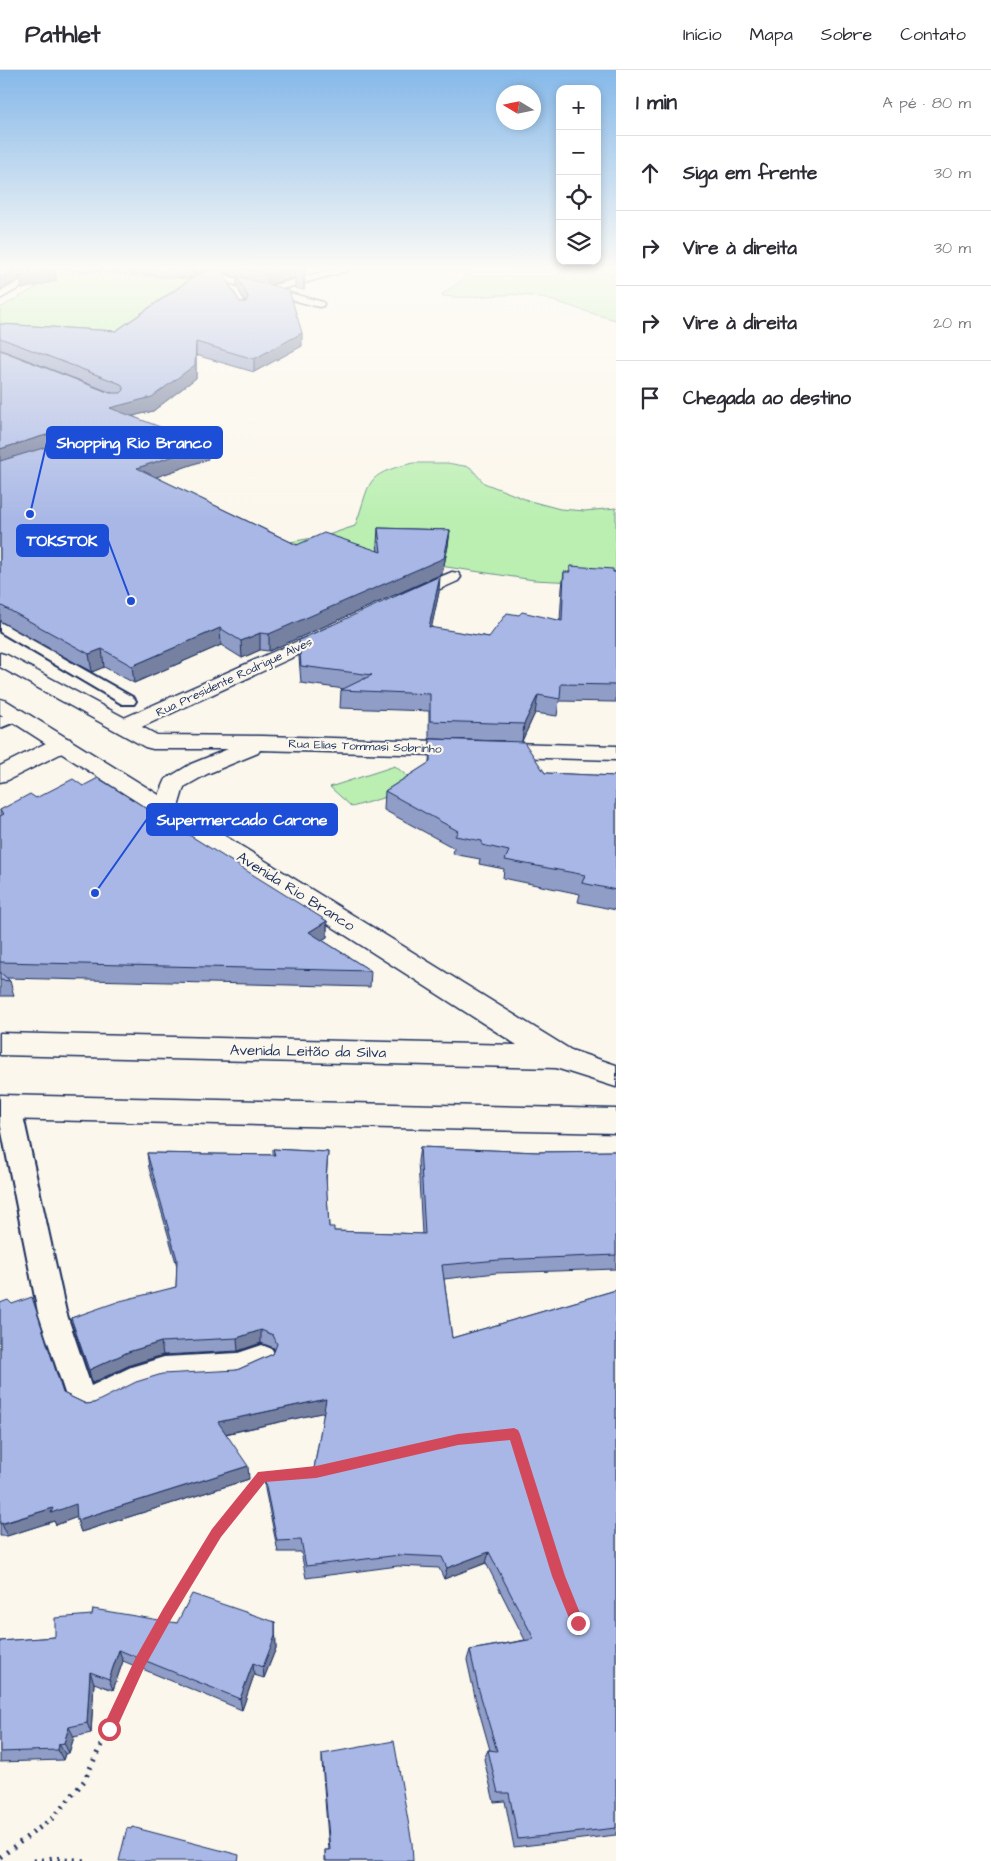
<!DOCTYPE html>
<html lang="pt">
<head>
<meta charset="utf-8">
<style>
  body { margin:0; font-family:"Architects Daughter",sans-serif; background:#f7f7f7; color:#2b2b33 }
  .controls { position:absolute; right:15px; top:15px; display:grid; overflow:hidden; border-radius:10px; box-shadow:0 2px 8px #0003 }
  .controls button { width:45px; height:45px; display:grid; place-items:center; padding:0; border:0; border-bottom:1px solid #e1e1e2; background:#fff; color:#2b2b33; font:25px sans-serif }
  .compass { position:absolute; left:496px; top:15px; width:45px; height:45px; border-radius:50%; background:#fff; box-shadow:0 2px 8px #0003; rotate:280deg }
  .stop { position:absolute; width:15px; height:15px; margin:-11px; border:4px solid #d1495b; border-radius:50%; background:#fff }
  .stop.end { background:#d1495b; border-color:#fff; box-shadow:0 1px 5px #0008 }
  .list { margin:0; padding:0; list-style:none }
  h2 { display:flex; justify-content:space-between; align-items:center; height:65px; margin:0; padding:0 20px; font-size:21px }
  h2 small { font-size:16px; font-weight:400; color:#7c7c81 }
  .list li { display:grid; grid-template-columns:32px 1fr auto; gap:15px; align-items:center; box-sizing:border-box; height:75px; padding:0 20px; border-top:1px solid #e1e1e2 }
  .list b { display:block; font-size:19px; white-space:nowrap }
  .list em { font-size:16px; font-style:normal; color:#7c7c81 }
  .icon { flex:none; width:28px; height:28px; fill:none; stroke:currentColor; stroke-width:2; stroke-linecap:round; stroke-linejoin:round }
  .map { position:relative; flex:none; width:616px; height:1791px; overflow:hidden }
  header { display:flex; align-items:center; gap:30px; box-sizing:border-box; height:70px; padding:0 25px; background:#fff; border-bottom:1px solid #e1e1e2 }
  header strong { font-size:24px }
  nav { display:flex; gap:28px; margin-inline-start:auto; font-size:18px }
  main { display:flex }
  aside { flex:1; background:#fff }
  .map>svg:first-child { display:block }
</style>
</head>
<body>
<header>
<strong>Pathlet</strong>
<nav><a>Início</a><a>Mapa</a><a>Sobre</a><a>Contato</a></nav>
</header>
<main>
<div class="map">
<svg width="616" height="1791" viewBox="0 0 616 1791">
  <rect width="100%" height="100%" fill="#fbf7ec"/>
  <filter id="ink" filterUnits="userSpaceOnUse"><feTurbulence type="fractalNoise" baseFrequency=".02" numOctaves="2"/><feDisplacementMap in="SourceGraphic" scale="10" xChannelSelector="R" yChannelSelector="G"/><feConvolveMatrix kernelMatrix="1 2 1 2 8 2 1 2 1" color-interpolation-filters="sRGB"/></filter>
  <g filter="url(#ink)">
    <g fill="#baefb1" stroke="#6a8f88">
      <path d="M475,199h122l19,7v44c-31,-7 -61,-22 -93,-25 -27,-2 -53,5 -80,1l-1,-2 23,-16z"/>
      <polygon points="62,202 189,209 111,264 0,257 0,238"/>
      <path d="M413,393h34l23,4 14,16 46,18 30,8 25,2 31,-3v76l-82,-4 -249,-37 43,-8 27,-9c17,-45 7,-51 58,-63z"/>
      <polygon points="395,696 420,717 352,737 330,717"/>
    </g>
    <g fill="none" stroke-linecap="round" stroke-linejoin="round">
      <defs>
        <g id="lane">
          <polygon points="0,552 134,628 136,631 134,634 122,634 0,562"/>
          <polygon points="16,641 22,643 24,646 22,649 0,658 0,647"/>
          <polygon points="9,1028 17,1030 21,1037 66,1242 91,1316 131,1297 164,1287 238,1283 262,1275 272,1279 276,1288 272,1297 238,1311 164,1315 138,1323 97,1344 89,1345 69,1335 38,1242 0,1052 0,1031"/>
        </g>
        <g id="street">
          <polygon points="40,199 47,199 49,201 0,229 0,222"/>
          <polygon points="334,199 349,199 347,201 279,220 323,232 324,234 323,236 319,237 228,213 211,204 216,201 236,209 267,217"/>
          <polygon points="452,502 458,503 461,507 458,511 411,532 405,533 399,532 396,528 399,524"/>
          <polygon points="332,556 339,558 342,562 339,566 133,661 125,662 117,661 114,656 117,651"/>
          <polygon points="62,667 70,669 73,674 70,679 8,710 0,712 0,696 54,669"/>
        </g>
        <g id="secondary">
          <polygon points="0,583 7,585 157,665 263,666 616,676 616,690 260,680 258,683 207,704 184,717 178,737 571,980 616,995 616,1017 556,998 0,985 0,963 517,975 0,644 0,629 7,631 159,725 166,709 191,694 228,679 153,679 145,677 0,597"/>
          <polygon points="0,1025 616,1039 616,1063 0,1049"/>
        </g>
      </defs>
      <use href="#lane" stroke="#1b2f5e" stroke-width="4"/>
      <use href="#street" stroke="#1b2f5e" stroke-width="3"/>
      <use href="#secondary" stroke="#1b2f5e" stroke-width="3"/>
      <g stroke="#1b2f5e" stroke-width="5" stroke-dasharray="2 6" stroke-linecap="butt">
        <polyline points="161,1554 217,1463 262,1407 274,1406"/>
        <polyline points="0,1787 54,1747 84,1711 139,1595"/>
        <polyline points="34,1791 53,1788 87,1791"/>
      </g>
      <use href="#lane" fill="#fbf7ec" fill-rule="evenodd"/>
      <use href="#street" fill="#fbf7ec" fill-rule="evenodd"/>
      <use href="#secondary" fill="#fbf7ec" fill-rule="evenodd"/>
    </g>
    <g fill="#909dc6" stroke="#1b2f5e" fill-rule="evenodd">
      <path d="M0,199h306l-1,6h-1v15l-9,-2v-10l-26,6 33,62 -48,26 -58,-17v23l-43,33 -20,5 75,43 -52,18 141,68 81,7 -1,-8 1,-16 72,2 -2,16 -6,28 -173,77 -9,-1 -18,8 -21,-13 -87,38 -30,-16 -12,5 -92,-51v-297l116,7 79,-55 -5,2 -135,-9 1,12 -34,8 -2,-11zM218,200l19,7v10l8,15h-5l-14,-23 -1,-6zM1,280l111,43h-2z"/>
      <polygon points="570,496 616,502 616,632 559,631 557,646 535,643 522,671 545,703 616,706 616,840 578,832 580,824 503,808 504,799 479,794 480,789 453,784 454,778 384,740 385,721 429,693 430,669 504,671 429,669 429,641 340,638 341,620 344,619 301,613 299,587 299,570 439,522 431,558 489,567 519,545 560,550 562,518 564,502 570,502"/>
      <polygon points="83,716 327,851 327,867 322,870 371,901 370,917 7,908 10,911 14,926 0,926 0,740 36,728"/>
      <polygon points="420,1077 537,1082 616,1081 616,1199 496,1203 444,1209 452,1268 616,1220 616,1765 514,1777 505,1731 494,1732 484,1689 488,1680 490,1680 475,1627 467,1590 470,1580 525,1570 486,1493 444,1509 439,1498 398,1496 306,1508 301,1482 278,1482 265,1419 264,1407 314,1399 324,1342 226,1364 249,1409 81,1462 77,1450 77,1447 56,1455 54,1451 7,1466 0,1466 0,1233 63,1323 86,1334 94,1333 237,1300 273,1284 275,1280 274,1278 261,1273 238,1281 163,1285 130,1295 92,1313 75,1261 71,1248 176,1217 177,1196 149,1098 147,1083 273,1085 273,1079 328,1082 326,1112 329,1157 334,1161 422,1164 418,1091"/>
      <polygon points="275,1552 276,1578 264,1608 254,1605 242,1640 123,1591 113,1620 94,1613 91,1663 74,1667 69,1683 65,1684 63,1690 0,1692 0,1571 55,1567 177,1553"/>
      <polygon points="322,1684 413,1791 325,1791 325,1780 329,1780 322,1692"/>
    </g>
    <g fill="#7680a1" stroke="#1b2f5e">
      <polygon points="16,199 55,199 56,211 22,219 20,208 0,220 0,208"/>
      <polygon points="189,199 211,199 211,200 190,208"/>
      <polygon points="286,199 306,199 305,205 304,205 304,220 304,204 294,202 295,208 267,215 267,204"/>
      <polygon points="302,263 302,276 254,302 254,289"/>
      <polygon points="196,272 196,308 153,341 112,351 110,338"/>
      <polygon points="56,362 58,376 0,394 0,379"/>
      <polygon points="208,375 208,389 139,413 137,398"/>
      <polygon points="450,460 448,476 442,504 269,581 269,564"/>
      <polygon points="440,506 439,522 428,574 429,557"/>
      <polygon points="220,558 221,575 134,613 132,596"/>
      <polygon points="260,563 260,580 242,588 241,571"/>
      <polygon points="102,579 104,597 92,602 89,584"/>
      <polygon points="538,625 535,643 522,671 524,654"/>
      <polygon points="327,851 327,867 309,878 309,862"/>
      <polygon points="261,1260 261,1273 238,1281 237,1268"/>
      <polygon points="161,1272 163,1285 130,1295 92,1313 89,1300 128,1282"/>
      <polygon points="326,1329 326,1342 219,1365 218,1352"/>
      <polygon points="248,1396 249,1409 81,1462 77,1450"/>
      <polygon points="76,1434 80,1446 56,1455 54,1451 7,1466 2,1454 53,1438"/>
      <polygon points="489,1482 486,1493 444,1509 447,1498"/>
      <polygon points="275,1552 276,1578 264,1608 263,1597"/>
      <polygon points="119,1580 123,1591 113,1620 109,1609"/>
      <polygon points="253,1593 254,1605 242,1640 240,1629"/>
      <polygon points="90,1602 94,1613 91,1663 87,1653"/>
      <polygon points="69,1657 74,1667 69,1683 64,1673"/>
      <polygon points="59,1674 65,1684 63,1690 58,1680"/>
    </g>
    <g fill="#a8b7e6" stroke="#1b2f5e">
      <polygon points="0,199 16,199 0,208"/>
      <polygon points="35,199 54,199 54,200 20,207"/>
      <polygon points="212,199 215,199 225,203 225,208 240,232 246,232 248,227 237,206 289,220 302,263 254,289 196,272 195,295 152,327 110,338 208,375 137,398 297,475 324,463 381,482 378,458 450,460 444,488 269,564 260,563 241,571 220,558 132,596 102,579 89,584 0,535 0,391 63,372 66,367 62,363 56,362 0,379 0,280 110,323 121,323 124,320 121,314 0,268 0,254 116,261 197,205"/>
      <polygon points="246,199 286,199 267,204"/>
      <polygon points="304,199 304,204 294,202"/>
      <polygon points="570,496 613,499 613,502 616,502 616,615 561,614 560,629 538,625 524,654 430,651 430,624 341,620 372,605 301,596 299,570 440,506 429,557 489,567 507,543 519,545 522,542 562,551 564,502 570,502"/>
      <polygon points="430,669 524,672 545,703 616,706 616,820 582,813 585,805 505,790 509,781 482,775 482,771 455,766 458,761 385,721 430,692"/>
      <polygon points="98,708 327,851 309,862 371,901 0,892 0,746 4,744 0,741 0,740 30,724 36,728 73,709 83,716"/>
      <polygon points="0,902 10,911 0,910"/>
      <polygon points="420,1077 537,1082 616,1081 616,1185 499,1190 442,1195 452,1268 616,1220 616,1758 518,1769 509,1723 498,1723 488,1680 497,1681 478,1617 470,1580 534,1569 489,1482 447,1498 442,1487 400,1485 306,1496 301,1470 277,1471 264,1407 314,1399 326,1329 218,1352 248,1396 77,1450 76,1434 51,1443 53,1438 0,1454 0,1233 8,1230 12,1234 32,1227 63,1323 86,1334 94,1333 136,1312 162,1304 237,1300 273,1284 277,1274 273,1265 261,1260 237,1268 161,1272 128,1282 89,1300 71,1248 120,1231 176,1217 177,1189 147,1083 275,1085 273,1079 328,1082 326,1107 329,1157 334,1157 334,1161 425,1164"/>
      <polygon points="192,1524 275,1552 275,1566 263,1597 253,1593 240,1629 119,1580 109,1609 90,1602 87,1653 69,1657 64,1673 59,1674 58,1680 0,1682 0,1571 55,1567 55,1548 92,1545 93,1539 177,1553"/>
      <polygon points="394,1671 412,1773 413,1791 326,1791 325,1780 330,1780 322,1684"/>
      <polygon points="132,1757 239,1785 238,1791 119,1791 127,1758 131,1759"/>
    </g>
  </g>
  <linearGradient id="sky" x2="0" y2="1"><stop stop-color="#85b8e9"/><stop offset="0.44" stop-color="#fdfbf6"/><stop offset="1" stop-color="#fdfbf6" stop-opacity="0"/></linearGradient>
  <rect width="616" height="450" fill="url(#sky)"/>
  <polygon fill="#d1495b" points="514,1358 518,1360 520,1364 565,1506 584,1553 582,1558 578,1560 573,1558 552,1506 510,1370 458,1375 316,1408 265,1412 221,1467 172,1548 145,1596 114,1664 109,1666 104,1664 102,1659 136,1587 163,1539 212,1459 258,1402 316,1396 458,1364"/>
  <g text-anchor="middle" stroke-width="4.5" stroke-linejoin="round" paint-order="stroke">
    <g font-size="12" fill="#1b2f5e" stroke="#fbf7ec">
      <text transform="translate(234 607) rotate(-25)" y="4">Rua Presidente Rodrigue Alves</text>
      <text transform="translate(365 676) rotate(2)" y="4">Rua Elias Tommasi Sobrinho</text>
    </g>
    <g font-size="15" fill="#1b2f5e" stroke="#fbf7ec">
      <text transform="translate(296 821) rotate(32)" y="5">Avenida Rio Branco</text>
      <text transform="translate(308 981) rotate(1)" y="5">Avenida Leitão da Silva</text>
    </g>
  </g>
  <path fill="none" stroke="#1d4ed8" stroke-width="2" d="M30 444L47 372M131 531L108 470M95 823L147 749"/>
  <g fill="#1d4ed8" stroke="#fbf7ec" stroke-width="2">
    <circle cx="30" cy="444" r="5"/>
    <circle cx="131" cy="531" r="5"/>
    <circle cx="95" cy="823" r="5"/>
  </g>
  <g fill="#1d4ed8" stroke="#1d4ed8" stroke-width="2">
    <rect x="47" y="357" width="175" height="31" rx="5"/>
    <rect x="17" y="455" width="91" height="31" rx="5"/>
    <rect x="147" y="734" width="190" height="31" rx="5"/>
  </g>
  <g font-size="16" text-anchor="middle" font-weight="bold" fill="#fff">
    <text x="134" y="378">Shopping Rio Branco</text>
    <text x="62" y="476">TOKSTOK</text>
    <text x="242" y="755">Supermercado Carone</text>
  </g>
</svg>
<div class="controls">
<button>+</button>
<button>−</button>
<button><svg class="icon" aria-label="locate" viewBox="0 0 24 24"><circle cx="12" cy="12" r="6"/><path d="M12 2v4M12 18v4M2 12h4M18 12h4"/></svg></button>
<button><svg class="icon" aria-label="layers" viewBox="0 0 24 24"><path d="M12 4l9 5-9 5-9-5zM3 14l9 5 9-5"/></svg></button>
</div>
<svg class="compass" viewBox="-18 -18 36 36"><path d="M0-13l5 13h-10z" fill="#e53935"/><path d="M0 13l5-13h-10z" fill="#7c7c81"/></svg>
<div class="stop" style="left:109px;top:1659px"></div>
<div class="stop end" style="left:578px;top:1553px"></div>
</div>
<aside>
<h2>1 min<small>A pé · 80 m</small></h2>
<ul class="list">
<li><svg class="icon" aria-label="ahead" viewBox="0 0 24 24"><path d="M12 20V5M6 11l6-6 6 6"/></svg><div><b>Siga em frente</b></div><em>30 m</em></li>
<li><svg class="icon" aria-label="right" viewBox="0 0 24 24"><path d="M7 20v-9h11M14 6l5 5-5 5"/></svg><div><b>Vire à direita</b></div><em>30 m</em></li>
<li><svg class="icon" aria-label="right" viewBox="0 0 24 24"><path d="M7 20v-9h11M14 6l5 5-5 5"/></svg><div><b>Vire à direita</b></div><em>20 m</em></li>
<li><svg class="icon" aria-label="arrive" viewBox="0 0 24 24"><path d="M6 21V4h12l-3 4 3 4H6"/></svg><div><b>Chegada ao destino</b></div></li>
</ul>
</aside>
</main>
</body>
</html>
